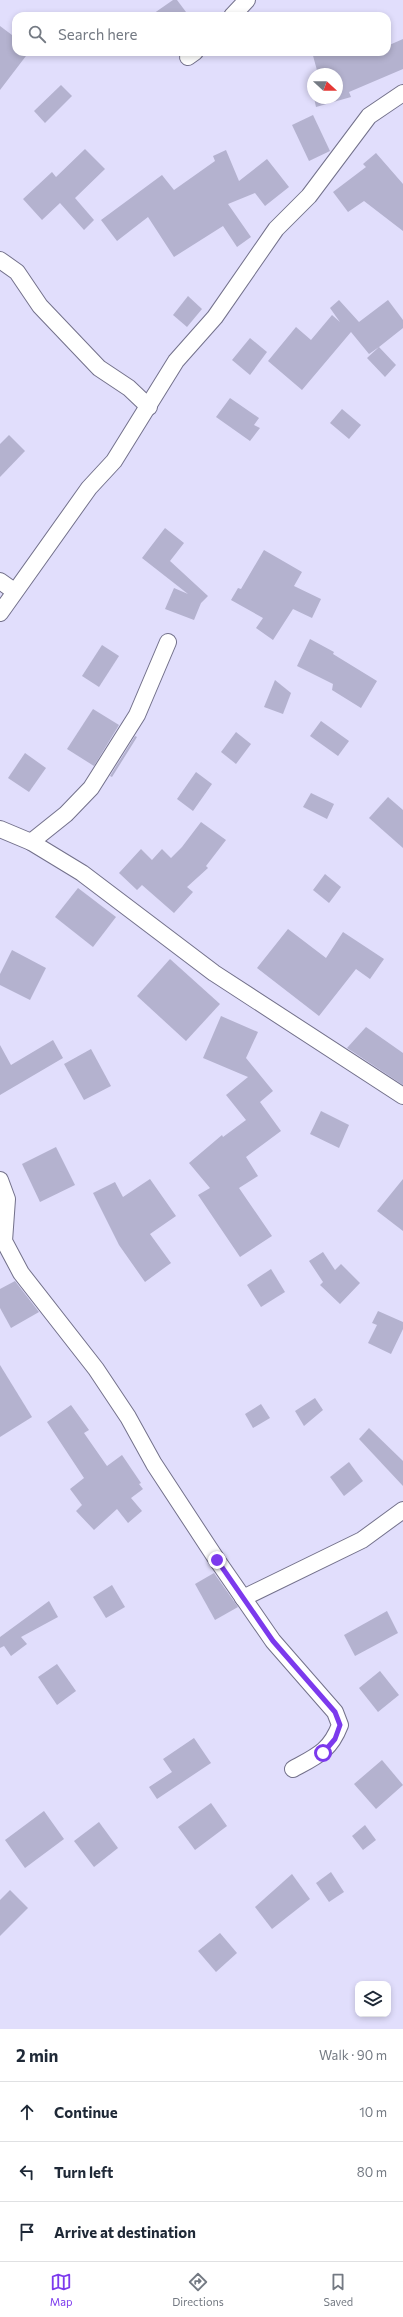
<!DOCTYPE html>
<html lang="en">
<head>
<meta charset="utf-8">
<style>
  body { margin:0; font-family:Commissioner,sans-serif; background:#f2f2f3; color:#1f2937 }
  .controls { position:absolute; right:12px; bottom:12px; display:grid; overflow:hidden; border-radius:8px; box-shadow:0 2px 6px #0003 }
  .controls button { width:36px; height:36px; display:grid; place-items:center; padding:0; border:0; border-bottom:1px solid #e0e1e3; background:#fff; color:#1f2937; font:20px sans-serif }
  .compass { position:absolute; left:307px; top:68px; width:36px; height:36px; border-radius:50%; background:#fff; box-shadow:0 2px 6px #0003; rotate:111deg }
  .stop { position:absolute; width:12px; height:12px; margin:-9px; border:3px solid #7c3aed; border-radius:50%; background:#fff }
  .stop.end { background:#7c3aed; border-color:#fff; box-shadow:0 1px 4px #0008 }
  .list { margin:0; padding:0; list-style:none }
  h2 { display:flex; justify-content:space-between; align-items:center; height:52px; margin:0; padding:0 16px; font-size:17px }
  h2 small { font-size:13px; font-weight:400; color:#747a83 }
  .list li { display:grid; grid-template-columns:26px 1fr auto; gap:12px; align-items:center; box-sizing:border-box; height:60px; padding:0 16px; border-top:1px solid #e0e1e3 }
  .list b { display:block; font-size:15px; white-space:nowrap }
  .list em { font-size:13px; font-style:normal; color:#747a83 }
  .icon { flex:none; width:22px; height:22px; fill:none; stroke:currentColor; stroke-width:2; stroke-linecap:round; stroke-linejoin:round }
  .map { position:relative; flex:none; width:403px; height:2029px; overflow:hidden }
  .search { position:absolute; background:#fff; box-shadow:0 2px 6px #0003; left:12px; right:12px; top:12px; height:44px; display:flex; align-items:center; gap:10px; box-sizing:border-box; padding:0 14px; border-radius:12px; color:#747a83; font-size:15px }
  .sheet { height:232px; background:#fff }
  nav { display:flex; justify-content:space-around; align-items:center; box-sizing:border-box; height:56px; border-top:1px solid #e0e1e3; background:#fff; font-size:11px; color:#747a83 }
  nav a { display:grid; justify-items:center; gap:2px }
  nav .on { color:#7c3aed }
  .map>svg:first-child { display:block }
</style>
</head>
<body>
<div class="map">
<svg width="403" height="2029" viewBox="0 0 403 2029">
  <rect width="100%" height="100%" fill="#e1defc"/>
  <g fill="#b4b2cf">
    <polygon points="173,0 177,0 189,16 150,16"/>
    <polygon points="0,26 16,38 16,52 29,52 0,90"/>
    <polygon points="403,39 403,69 349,92 351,97 316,107 314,98 337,98 337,74 318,74 312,52 387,52 387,46"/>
    <polygon points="61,85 72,96 45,123 34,111"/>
    <polygon points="313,115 330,151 309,161 292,125"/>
    <polygon points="85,149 105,169 75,198 94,220 84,230 60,203 42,220 23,199 52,172 56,177"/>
    <polygon points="226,150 239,181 267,159 289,187 265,206 255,193 228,204 251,237 237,247 223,226 174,257 148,217 117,241 101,220 162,175 174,190 215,161 213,156"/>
    <polygon points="376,153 403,184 403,231 364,201 348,212 333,192 366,167 363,164"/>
    <polygon points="188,296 202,309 187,327 173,315"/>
    <polygon points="339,300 359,322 388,300 403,320 403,328 379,347 396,365 385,377 367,358 379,347 369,354 351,332 302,390 268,361 296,327 311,340 332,315 340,322 330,308"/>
    <polygon points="250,338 267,352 250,375 232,360"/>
    <polygon points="230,398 259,418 254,425 260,428 250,441 216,417"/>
    <polygon points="342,409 361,425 349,439 330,423"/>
    <polygon points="9,435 25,451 0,477 0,444"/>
    <polygon points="165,528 184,543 170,561 208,596 201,603 194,620 165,609 174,588 188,594 142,558"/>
    <polygon points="264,550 302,572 294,586 321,599 312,618 293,609 273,640 256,628 263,618 231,600 238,588 241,589"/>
    <polygon points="310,639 334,652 333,654 377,681 361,708 332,690 333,684 297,666"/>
    <polygon points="102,645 119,656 99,687 82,676"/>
    <polygon points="275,680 291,693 283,714 264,707"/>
    <polygon points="93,709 119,725 94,766 67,749"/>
    <polygon points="321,721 349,741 338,756 310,736"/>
    <polygon points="236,732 251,744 236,764 221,752"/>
    <polygon points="135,736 137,737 112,777 110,776"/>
    <polygon points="25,753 46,768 29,792 8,778"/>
    <polygon points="196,772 212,784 193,811 177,799"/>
    <polygon points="311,793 334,804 327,819 303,807"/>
    <polygon points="388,797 403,810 403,848 369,818"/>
    <polygon points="201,822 226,840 206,866 208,868 187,887 193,892 174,913 142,885 137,890 119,873 141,849 152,860 162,849 171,858 182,847"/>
    <polygon points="325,874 341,887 329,903 313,890"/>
    <polygon points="78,888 116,917 93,947 55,917"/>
    <polygon points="288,929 326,958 343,932 384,959 370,979 356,969 319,1016 257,968"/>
    <polygon points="12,950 46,968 30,1000 0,985 0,974"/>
    <polygon points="170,959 220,1004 186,1041 137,996"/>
    <polygon points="221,1016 258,1032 246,1058 273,1091 260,1102 281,1131 246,1157 258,1176 239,1188 272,1236 240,1257 198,1195 210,1188 189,1163 222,1135 223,1137 246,1120 226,1095 248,1077 203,1058"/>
    <polygon points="366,1027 403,1053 403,1085 347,1048"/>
    <polygon points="53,1040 63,1058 0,1095 0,1045 11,1065"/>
    <polygon points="91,1049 111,1086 84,1100 64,1064"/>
    <polygon points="321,1111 349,1125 339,1148 310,1134"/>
    <polygon points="56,1147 75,1185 40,1202 22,1164"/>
    <polygon points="150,1179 176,1216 150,1234 171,1263 145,1282 119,1245 93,1193 115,1182 123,1197"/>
    <polygon points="403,1179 403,1231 377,1211"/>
    <polygon points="323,1252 335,1270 341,1264 360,1283 340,1304 320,1285 323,1282 309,1261"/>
    <polygon points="271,1269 285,1292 261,1307 247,1285"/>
    <polygon points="15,1281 39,1312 11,1328 0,1308 0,1289"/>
    <polygon points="378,1311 403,1322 403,1329 391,1354 368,1343 377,1325 372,1323"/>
    <polygon points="0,1365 32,1417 0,1437"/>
    <polygon points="315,1398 323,1410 304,1426 295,1411"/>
    <polygon points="261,1404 270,1418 253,1428 245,1414"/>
    <polygon points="71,1405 89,1430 84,1433 107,1466 122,1455 141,1483 139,1484 143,1489 131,1498 142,1511 128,1523 117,1509 94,1530 76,1511 82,1505 70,1489 84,1478 47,1422"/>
    <polygon points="369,1428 403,1461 403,1486 359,1439"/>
    <polygon points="349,1462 363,1481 344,1496 330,1477"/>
    <polygon points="214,1573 238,1607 215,1620 195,1584"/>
    <polygon points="112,1585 125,1607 106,1618 93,1597"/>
    <polygon points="49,1601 58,1617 21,1637 27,1644 11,1656 4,1646 0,1648 0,1637"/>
    <polygon points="387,1611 398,1633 355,1656 344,1635"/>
    <polygon points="57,1664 76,1691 57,1705 38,1677"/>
    <polygon points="380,1671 399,1695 378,1712 359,1688"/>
    <polygon points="194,1738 211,1763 157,1799 149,1787 172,1772 163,1759"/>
    <polygon points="382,1760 403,1785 376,1809 354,1784"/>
    <polygon points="211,1803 227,1826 195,1850 178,1827"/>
    <polygon points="44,1811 64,1839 25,1868 5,1840"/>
    <polygon points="99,1822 118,1848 94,1867 74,1841"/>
    <polygon points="365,1825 376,1840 363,1850 352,1836"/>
    <polygon points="331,1872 344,1892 329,1902 316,1883"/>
    <polygon points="292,1874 310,1899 272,1929 255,1907"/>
    <polygon points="10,1890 28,1908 0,1936 0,1900"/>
    <polygon points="220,1933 237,1953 216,1972 198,1951"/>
  </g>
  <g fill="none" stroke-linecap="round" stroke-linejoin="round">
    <defs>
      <g id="minor">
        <polyline points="232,16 247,0"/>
        <polyline points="188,57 195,52"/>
        <polyline points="0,260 17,272 40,306 99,368 129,388 149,407"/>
        <polyline points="0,581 14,591"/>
        <polyline points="0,613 89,488 114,461 176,361 215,317 276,229 309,196 369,116 403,93"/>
        <polyline points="0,829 31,842 82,873 214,973 403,1096"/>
        <polyline points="31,842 66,814 91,788 137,715 168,642"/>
        <path d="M0,1180l7,19 -3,42 17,32 75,96 32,48 26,47 63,96 56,81 62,71 5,13c-10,26 -23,31 -47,44"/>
        <polyline points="243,1598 362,1540 403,1510"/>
      </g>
    </defs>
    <use href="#minor" stroke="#73718b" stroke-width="18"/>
    <use href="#minor" stroke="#fff" stroke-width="16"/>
  </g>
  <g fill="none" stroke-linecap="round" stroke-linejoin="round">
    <polyline stroke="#7c3aed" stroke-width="5" points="217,1560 273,1641 335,1712 340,1725 335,1739 323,1753"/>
  </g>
</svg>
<div class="controls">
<button><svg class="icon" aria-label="layers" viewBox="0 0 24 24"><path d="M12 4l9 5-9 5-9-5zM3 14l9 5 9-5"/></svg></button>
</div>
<svg class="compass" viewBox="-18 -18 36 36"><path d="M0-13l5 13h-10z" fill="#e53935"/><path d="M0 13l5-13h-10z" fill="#747a83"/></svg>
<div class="stop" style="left:323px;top:1753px"></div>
<div class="stop end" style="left:217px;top:1560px"></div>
<div class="search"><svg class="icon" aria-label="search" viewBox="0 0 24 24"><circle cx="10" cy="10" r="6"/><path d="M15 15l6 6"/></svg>Search here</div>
</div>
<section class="sheet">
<h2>2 min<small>Walk · 90 m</small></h2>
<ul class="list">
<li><svg class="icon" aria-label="ahead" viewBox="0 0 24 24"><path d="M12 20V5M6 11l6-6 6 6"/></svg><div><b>Continue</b></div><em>10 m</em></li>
<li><svg class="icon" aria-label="left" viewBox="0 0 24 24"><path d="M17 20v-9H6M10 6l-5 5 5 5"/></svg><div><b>Turn left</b></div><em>80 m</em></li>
<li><svg class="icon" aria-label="arrive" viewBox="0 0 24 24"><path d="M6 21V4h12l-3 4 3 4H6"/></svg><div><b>Arrive at destination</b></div></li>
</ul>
</section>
<nav>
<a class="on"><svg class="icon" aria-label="map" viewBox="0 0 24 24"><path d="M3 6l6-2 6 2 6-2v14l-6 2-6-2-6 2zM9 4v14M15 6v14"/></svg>Map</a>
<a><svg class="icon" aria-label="directions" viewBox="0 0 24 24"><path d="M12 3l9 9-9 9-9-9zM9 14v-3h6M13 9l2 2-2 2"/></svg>Directions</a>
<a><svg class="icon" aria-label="saved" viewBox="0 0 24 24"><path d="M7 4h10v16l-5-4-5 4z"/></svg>Saved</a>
</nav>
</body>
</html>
